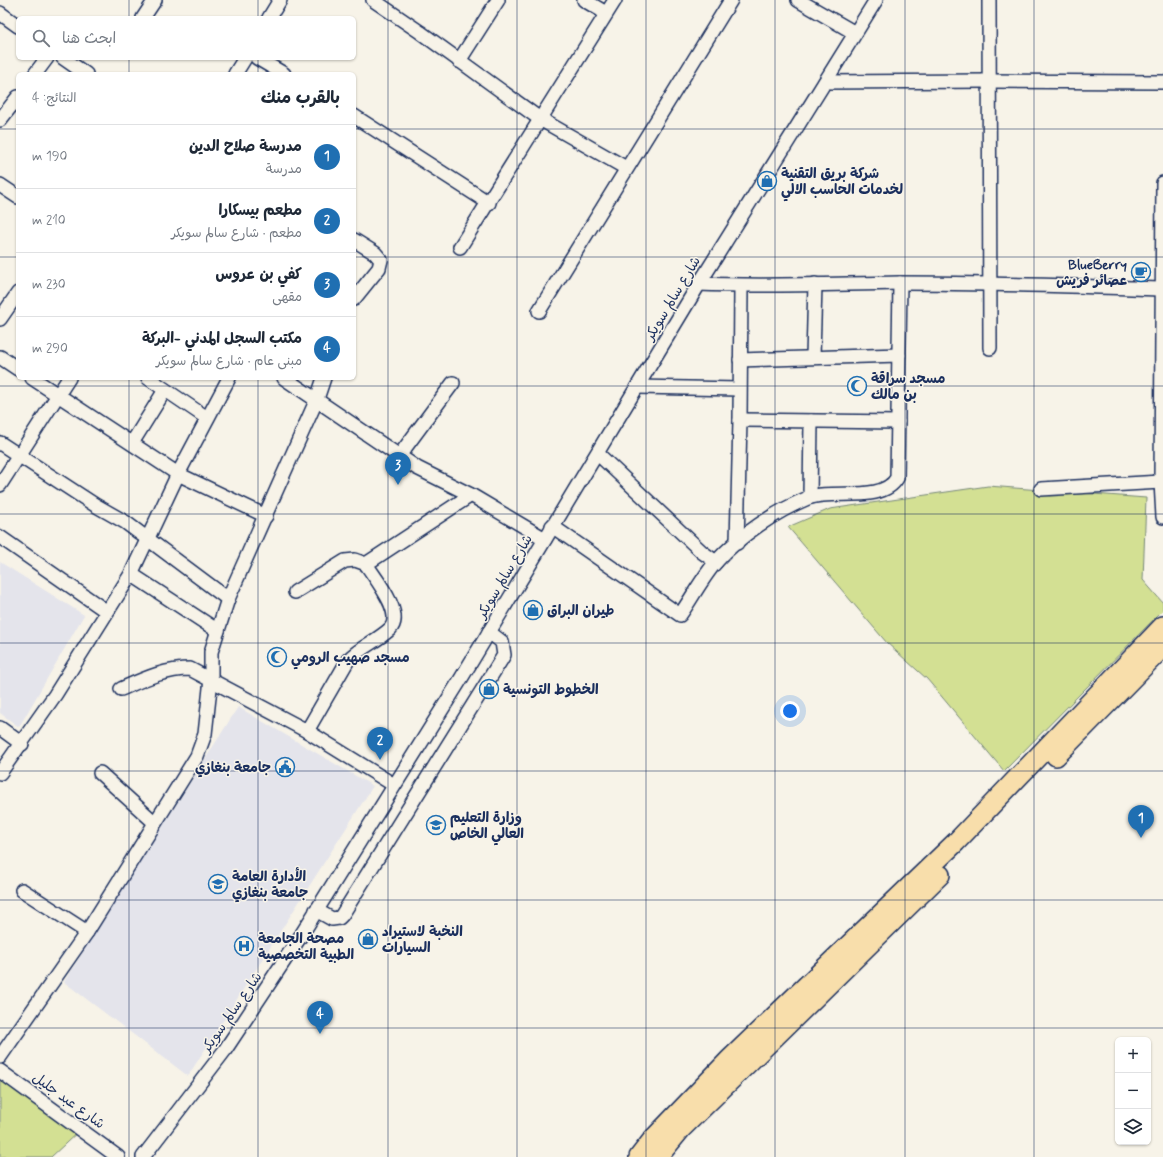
<!DOCTYPE html>
<html lang="ar">
<head>
<meta charset="utf-8">
<style>
  body { margin:0; font-family:Mynerve,"Playpen Sans Arabic",sans-serif; background:#f2f2f3; color:#1f2937; direction:rtl }
  .controls { position:absolute; right:12px; bottom:12px; display:grid; overflow:hidden; border-radius:6px; box-shadow:0 1px 3px #0004 }
  .controls button { width:36px; height:36px; display:grid; place-items:center; padding:0; border:0; border-bottom:1px solid #e0e1e3; background:#fff; color:#1f2937; font:20px sans-serif }
  .you { position:absolute; left:790px; top:711px; width:14px; height:14px; margin:-10px; border:3px solid #fff; border-radius:50%; background:#1a73e8; box-shadow:0 0 0 6px #1a73e833 }
  .badge { display:grid; place-items:center; width:26px; height:26px; border-radius:50%; background:#1f6fb2; color:#fff; font-size:13px; font-weight:700 }
  .pin { position:absolute; translate:-50% -33px; filter:drop-shadow(0 1px 2px #0008) }
  .pin::after { content:''; position:absolute; top:21px; width:14px; height:12px; background:inherit; clip-path:polygon(0 0,100% 0,50% 100%) }
  .list { margin:0; padding:0; list-style:none }
  h2 { display:flex; justify-content:space-between; align-items:center; height:52px; margin:0; padding:0 16px; font-size:17px }
  h2 small { font-size:13px; font-weight:400; color:#747a83 }
  .list li { display:grid; grid-template-columns:26px 1fr auto; gap:12px; align-items:center; box-sizing:border-box; height:64px; padding:0 16px; border-top:1px solid #e0e1e3 }
  .list b { display:block; font-size:15px; white-space:nowrap }
  .list p { margin:0; font-size:13px; white-space:nowrap; color:#747a83 }
  .list em { font-size:13px; font-style:normal; color:#747a83 }
  .icon { flex:none; width:22px; height:22px; fill:none; stroke:currentColor; stroke-width:2; stroke-linecap:round; stroke-linejoin:round }
  .map { position:relative; flex:none; width:1163px; height:1157px; overflow:hidden; direction:ltr }
  .search { position:absolute; background:#fff; box-shadow:0 1px 3px #0004; left:16px; top:16px; width:340px; height:44px; display:flex; align-items:center; gap:10px; box-sizing:border-box; padding:0 14px; border-radius:6px; color:#747a83; font-size:15px }
  .panel { position:absolute; background:#fff; box-shadow:0 1px 3px #0004; left:16px; top:72px; width:340px; height:308px; border-radius:6px; direction:rtl }
  .map>svg:first-child { display:block }
</style>
</head>
<body>
<div class="map">
<svg width="1163" height="1157" viewBox="0 0 1163 1157">
  <rect width="100%" height="100%" fill="#f7f3e8"/>
  <filter id="ink" filterUnits="userSpaceOnUse"><feTurbulence type="fractalNoise" baseFrequency=".025" numOctaves="2"/><feDisplacementMap in="SourceGraphic" scale="8" xChannelSelector="R" yChannelSelector="G"/><feConvolveMatrix kernelMatrix="1 2 1 2 8 2 1 2 1" color-interpolation-filters="sRGB"/></filter>
  <g filter="url(#ink)">
    <g fill="#e4e4eb">
      <polygon points="0,562 84,615 19,727 0,713"/>
      <polygon points="238,707 373,786 188,1076 64,982"/>
    </g>
    <g fill="#d3e093" stroke="#778878">
      <polygon points="988,486 1146,498 1143,580 1163,603 1163,610 1004,771 927,679 887,643 788,527 830,509"/>
      <polygon points="0,1071 80,1130 51,1157 0,1157"/>
    </g>
    <g fill="none" stroke-linecap="round" stroke-linejoin="round">
      <defs>
        <g id="minor">
          <polyline points="373,0 420,32 540,119 626,168"/>
          <polyline points="584,0 606,13"/>
          <polyline points="798,0 855,33"/>
          <polyline points="989,0 990,348"/>
          <polyline points="0,13 18,26"/>
          <polyline points="143,18 155,0"/>
          <polyline points="269,18 280,0"/>
          <polyline points="63,58 86,74"/>
          <polyline points="257,58 284,74"/>
          <polyline points="459,61 498,0"/>
          <polyline points="35,74 47,58"/>
          <polyline points="235,74 245,58"/>
          <polyline points="825,82 989,81 1163,82"/>
          <polyline points="354,116 489,203"/>
          <polyline points="0,120 18,97"/>
          <polyline points="1163,183 1161,482 1163,517"/>
          <polyline points="0,185 18,197"/>
          <polyline points="354,240 375,253 381,260 379,268 354,299"/>
          <polyline points="460,247 615,0"/>
          <path d="M699,284c66,3 133,0 200,-1 88,0 175,3 263,6"/>
          <polyline points="539,311 731,0"/>
          <polyline points="0,319 18,293"/>
          <polyline points="0,357 18,369"/>
          <polyline points="813,357 815,284"/>
          <polyline points="740,360 899,355"/>
          <polyline points="32,378 178,474 266,516"/>
          <polyline points="148,378 207,418"/>
          <polyline points="284,378 417,468 471,495 545,539"/>
          <polyline points="637,387 739,389"/>
          <polyline points="740,420 898,422"/>
          <polyline points="0,443 95,505 125,522 228,599"/>
          <polyline points="132,443 165,390"/>
          <polyline points="598,454 702,552 716,562"/>
          <polyline points="399,456 453,383"/>
          <polyline points="0,485 69,378"/>
          <polyline points="1041,489 1161,482"/>
          <polyline points="810,497 811,421"/>
          <path d="M552,526l128,89c12,-17 22,-37 36,-53 24,-27 59,-50 92,-64 24,-10 74,6 89,-20l3,-195"/>
          <polyline points="0,537 106,611"/>
          <polyline points="737,543 740,420 741,286"/>
          <polyline points="131,574 218,631"/>
          <polyline points="295,592 345,561 355,560 366,564 471,495"/>
          <path d="M121,689c23,-10 44,-20 69,-20l117,62 87,54"/>
          <polyline points="0,728 22,744"/>
          <path d="M307,731l41,-71c13,-13 29,-19 42,-31 15,-15 -15,-51 -24,-65"/>
          <polyline points="0,773 55,695 131,574 178,474 229,378"/>
          <polyline points="100,773 154,822"/>
          <polyline points="22,890 87,932"/>
          <polyline points="316,910 332,919 339,918 342,915 501,660 504,655 502,642 489,632"/>
          <polyline points="0,1057 87,932 197,756 205,734 211,679 211,652 228,599 317,399 324,378"/>
          <polyline points="0,1071 118,1157"/>
          <polyline points="143,1157 225,1050 300,937 459,682 699,284 876,0"/>
        </g>
        <g id="highway">
          <polyline points="1056,756 1163,647"/>
          <polyline points="639,1157 653,1139 730,1059 956,842 1163,626"/>
          <polyline points="658,1157 681,1129 940,875"/>
        </g>
      </defs>
      <use href="#minor" stroke="#1b2f5e" stroke-width="16"/>
      <use href="#highway" stroke="#1b2f5e" stroke-width="22"/>
      <use href="#minor" stroke="#f7f3e8" stroke-width="13"/>
      <use href="#highway" stroke="#f8deab" stroke-width="19"/>
    </g>
  </g>
  <path fill="none" stroke="#1b2f5e" stroke-width="1" stroke-opacity="0.55" d="M129,0v18M258,0v18M388,0v1157M517,0v1157M646,0v1157M775,0v1157M905,0v1157M1034,0v1157M129,58v16M258,58v16M0,129h18M354,129h809M0,257h18M354,257h809M129,378v779M258,378v779M0,386h1163M0,514h1163M0,643h1163M0,771h1163M0,900h1163M0,1028h1163"/>
  <defs>
    <symbol id="shop-ring" viewBox="-11 -11 22 22"><circle r="9.5" fill="#f7f3e8" stroke="#1f6fb2" stroke-width="1.5"/><path d="M-5-2.5h2.3a2.7 3.5 0 0 1 5.4 0H5L5.5 6h-11ZM-1.5-2.5h3a1.5 2.3 0 0 0-3 0Z" fill="#1f6fb2"/></symbol>
    <symbol id="cafe-ring" viewBox="-11 -11 22 22"><circle r="9.5" fill="#f7f3e8" stroke="#1f6fb2" stroke-width="1.5"/><path d="M-5.5-4.5H6V0H3Q3 3.5 0 3.5H-2.5Q-5.5 3.5-5.5 0ZM3-3.2v2h1.7v-2ZM-6 4.5H4V6H-6Z" fill="#1f6fb2"/></symbol>
    <symbol id="mosque-ring" viewBox="-11 -11 22 22"><circle r="9.5" fill="#f7f3e8" stroke="#1f6fb2" stroke-width="1.5"/><path d="M3.5-4.9A6 6 0 1 0 3.5 4.9A5 5 0 1 1 3.5-4.9Z" fill="#1f6fb2"/></symbol>
    <symbol id="civic-ring" viewBox="-11 -11 22 22"><circle r="9.5" fill="#f7f3e8" stroke="#1f6fb2" stroke-width="1.5"/><path d="M-.6-6.5H3V-4.5H.6V-3L4-1V1h2V6H-6V1h2V-1L-.6-3ZM-1.2 2.5V6h2.4V2.5Z" fill="#1f6fb2"/></symbol>
    <symbol id="school-ring" viewBox="-11 -11 22 22"><circle r="9.5" fill="#f7f3e8" stroke="#1f6fb2" stroke-width="1.5"/><path d="M0-5L7-2L0 1L-7-2ZM-4 1L0 2.5L4 1V4Q0 6-4 4Z" fill="#1f6fb2"/></symbol>
    <symbol id="university-ring" viewBox="-11 -11 22 22"><circle r="9.5" fill="#f7f3e8" stroke="#1f6fb2" stroke-width="1.5"/><path d="M0-5L7-2L0 1L-7-2ZM-4 1L0 2.5L4 1V4Q0 6-4 4Z" fill="#1f6fb2"/></symbol>
    <symbol id="hospital-ring" viewBox="-11 -11 22 22"><circle r="9.5" fill="#f7f3e8" stroke="#1f6fb2" stroke-width="1.5"/><path d="M-5-5h3v3.5h4V-5h3V5h-3V1.5h-4V5h-3Z" fill="#1f6fb2"/></symbol>
  </defs>
  <g fill-rule="evenodd">
    <use href="#shop-ring" x="756" y="170" width="22" height="22"/>
    <use href="#cafe-ring" x="1130" y="261" width="22" height="22"/>
    <use href="#mosque-ring" x="846" y="375" width="22" height="22"/>
    <use href="#shop-ring" x="522" y="599" width="22" height="22"/>
    <use href="#mosque-ring" x="266" y="646" width="22" height="22"/>
    <use href="#shop-ring" x="478" y="678" width="22" height="22"/>
    <use href="#civic-ring" x="274" y="756" width="22" height="22"/>
    <use href="#school-ring" x="425" y="814" width="22" height="22"/>
    <use href="#university-ring" x="207" y="873" width="22" height="22"/>
    <use href="#shop-ring" x="357" y="928" width="22" height="22"/>
    <use href="#hospital-ring" x="233" y="935" width="22" height="22"/>
  </g>
  <g text-anchor="middle" stroke-width="3" stroke-linejoin="round" paint-order="stroke">
    <g font-size="14" font-weight="bold" fill="#1b2f5e" stroke="#f7f3e8" text-anchor="start">
      <text x="781" y="178">شركة بريق التقنية<tspan x="781" dy="16">لخدمات الحاسب الالي</tspan></text>
      <text x="1127" y="269" text-anchor="end">BlueBerry<tspan x="1127" dy="16">عصائر فريش</tspan></text>
      <text x="871" y="383">مسجد سراقة<tspan x="871" dy="16">بن مالك</tspan></text>
      <text x="547" y="615">طيران البراق</text>
      <text x="291" y="662">مسجد صهيب الرومي</text>
      <text x="503" y="694">الخطوط التونسية</text>
      <text x="271" y="772" text-anchor="end">جامعة بنغازي</text>
      <text x="450" y="822">وزارة التعليم<tspan x="450" dy="16">العالي الخاص</tspan></text>
      <text x="232" y="881">الأدارة العامة<tspan x="232" dy="16">جامعة بنغازي</tspan></text>
      <text x="382" y="936">النخبة لاستيراد<tspan x="382" dy="16">السيارات</tspan></text>
      <text x="258" y="943">مصحة الجامعة<tspan x="258" dy="16">الطبية التخصصية</tspan></text>
    </g>
    <g font-size="14" fill="#1b2f5e" stroke="#f7f3e8">
      <text transform="translate(672 298) rotate(-59)" y="5">شارع سالم سويكر</text>
      <text transform="translate(504 576) rotate(-59)" y="5">شارع سالم سويكر</text>
      <text transform="translate(231 1012) rotate(-55)" y="5">شارع سالم سويكر</text>
      <text transform="translate(69 1100) rotate(36)" y="5">شارع عبد جليل</text>
    </g>
  </g>
</svg>
<div class="controls">
<button>+</button>
<button>−</button>
<button><svg class="icon" aria-label="layers" viewBox="0 0 24 24"><path d="M12 4l9 5-9 5-9-5zM3 14l9 5 9-5"/></svg></button>
</div>
<div class="you"></div>
<div class="pin badge" style="left:1141px;top:838px">1</div>
<div class="pin badge" style="left:380px;top:760px">2</div>
<div class="pin badge" style="left:398px;top:485px">3</div>
<div class="pin badge" style="left:320px;top:1034px">4</div>
<div class="search"><svg class="icon" aria-label="search" viewBox="0 0 24 24"><circle cx="10" cy="10" r="6"/><path d="M15 15l6 6"/></svg>ابحث هنا</div>
<section class="panel">
<h2>بالقرب منك<small>النتائج: 4</small></h2>
<ul class="list">
<li><span class="badge">1</span><div><b>مدرسة صلاح الدين</b><p>مدرسة</p></div><em>190 m</em></li>
<li><span class="badge">2</span><div><b>مطعم بيسكارا</b><p>مطعم · شارع سالم سويكر</p></div><em>210 m</em></li>
<li><span class="badge">3</span><div><b>كفي بن عروس</b><p>مقهى</p></div><em>230 m</em></li>
<li><span class="badge">4</span><div><b>مكتب السجل المدني -البركة</b><p>مبنى عام · شارع سالم سويكر</p></div><em>290 m</em></li>
</ul>
</section>
</div>
</body>
</html>
